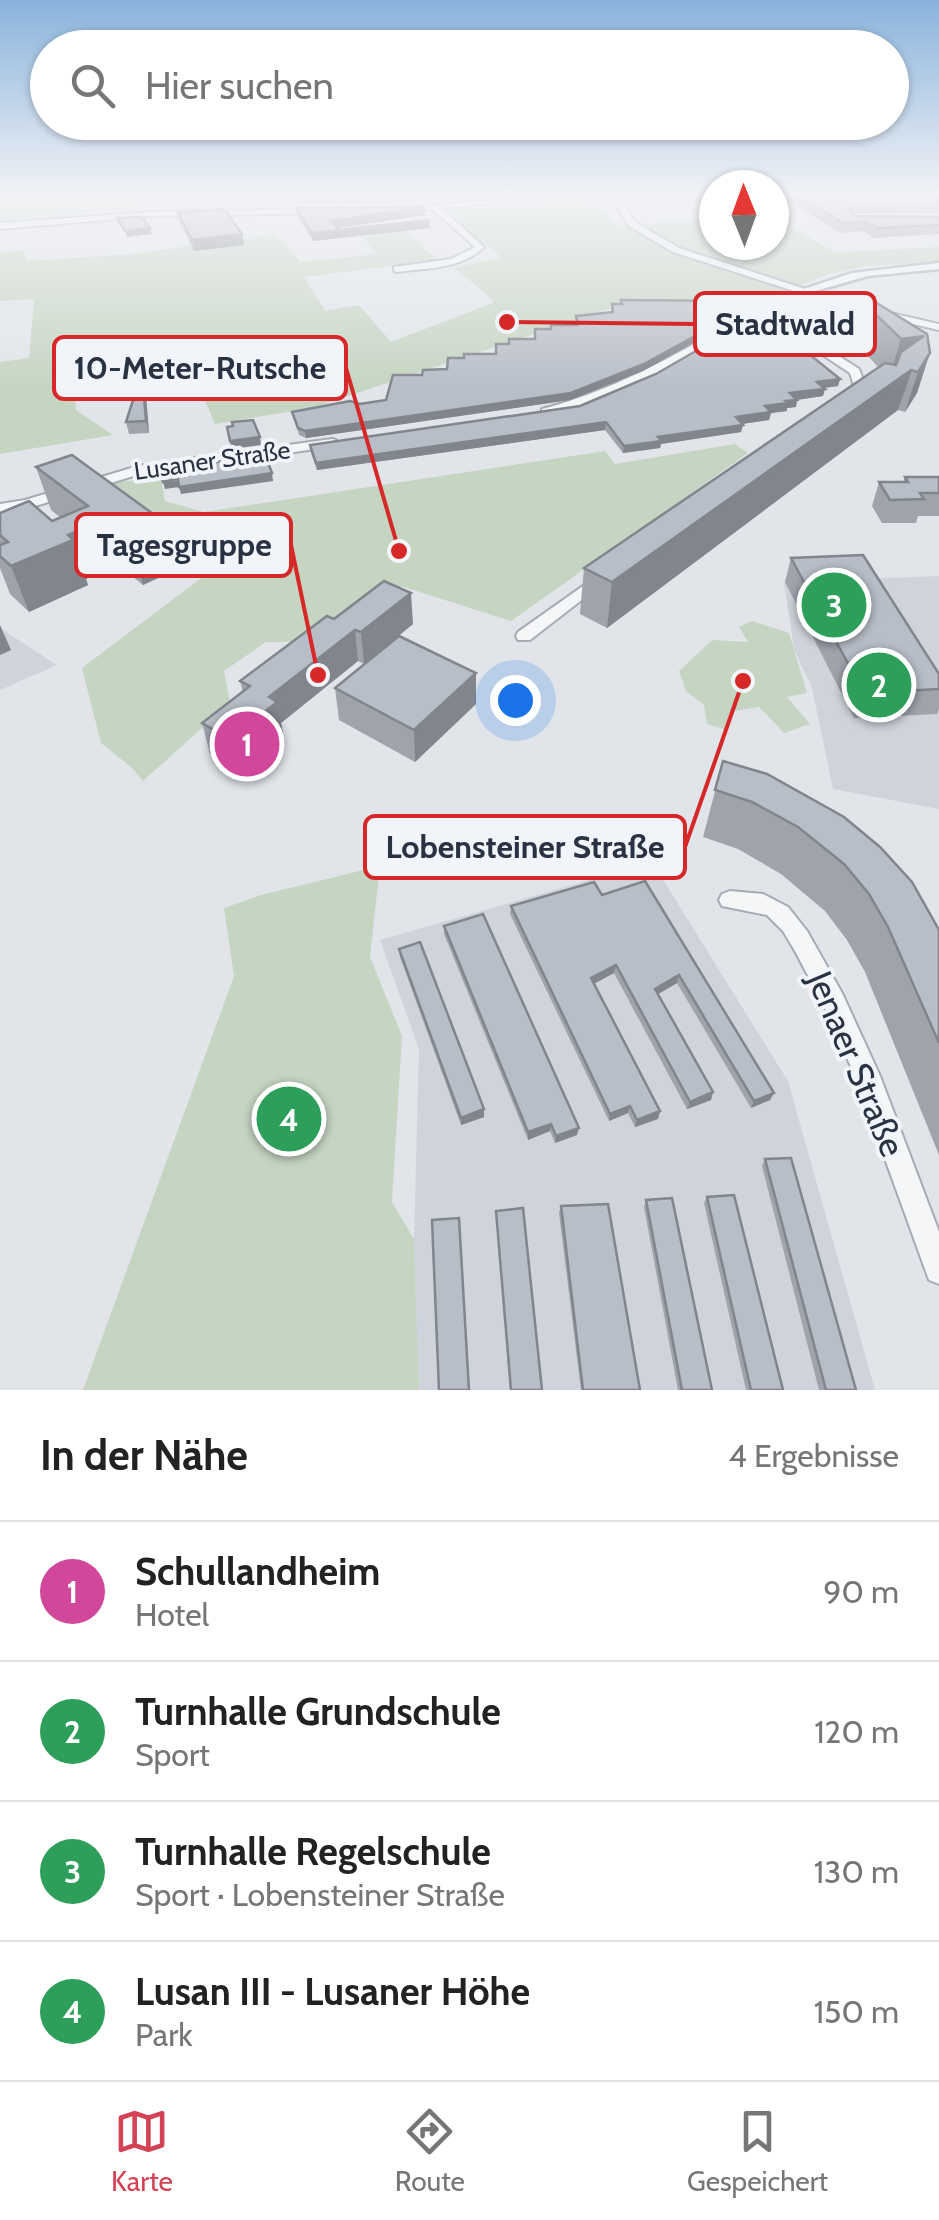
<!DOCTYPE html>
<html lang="de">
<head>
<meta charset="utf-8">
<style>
  body { margin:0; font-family:Cabin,sans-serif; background:#f6f6f6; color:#222 }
  .compass { position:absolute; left:699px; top:170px; width:90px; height:90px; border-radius:50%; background:#fff; box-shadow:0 2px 8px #0004; rotate:359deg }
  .you { position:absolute; left:515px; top:700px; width:35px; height:35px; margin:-25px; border:8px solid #fff; border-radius:50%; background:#1a73e8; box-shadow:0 0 0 15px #1a73e833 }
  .badge { display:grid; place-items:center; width:65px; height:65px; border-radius:50%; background:#d34355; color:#fff; font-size:32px; font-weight:700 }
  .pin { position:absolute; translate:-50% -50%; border:5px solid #fff; box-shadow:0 2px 10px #0006 }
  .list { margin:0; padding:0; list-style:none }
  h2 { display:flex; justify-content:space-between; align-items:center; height:130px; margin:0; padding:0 40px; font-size:42px }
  h2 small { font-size:32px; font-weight:400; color:#767676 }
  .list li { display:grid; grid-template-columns:65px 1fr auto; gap:30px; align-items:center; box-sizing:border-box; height:140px; padding:0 40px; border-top:2px solid #e0e0e0 }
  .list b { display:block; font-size:38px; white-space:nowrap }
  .list p { margin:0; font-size:32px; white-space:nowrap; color:#767676 }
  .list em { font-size:32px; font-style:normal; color:#767676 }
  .icon { flex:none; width:55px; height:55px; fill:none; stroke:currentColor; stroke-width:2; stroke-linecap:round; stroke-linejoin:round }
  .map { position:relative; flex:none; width:939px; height:1390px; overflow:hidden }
  .search { position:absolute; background:#fff; box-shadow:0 2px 8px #0004; left:30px; right:30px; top:30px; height:110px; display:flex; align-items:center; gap:25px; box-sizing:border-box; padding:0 35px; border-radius:55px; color:#767676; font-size:38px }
  .sheet { height:690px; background:#fff }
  nav { display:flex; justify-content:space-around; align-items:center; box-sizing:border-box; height:140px; border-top:2px solid #e0e0e0; background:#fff; font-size:28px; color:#767676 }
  nav a { display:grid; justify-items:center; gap:5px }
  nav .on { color:#d34355 }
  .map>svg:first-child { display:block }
</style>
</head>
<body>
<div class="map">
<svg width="939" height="1390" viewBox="0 0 939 1390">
  <rect width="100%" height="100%" fill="#e1e5ea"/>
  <g fill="#cfd4dc">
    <polygon points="939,576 939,809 833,789 812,688 794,649 784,582"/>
    <polygon points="0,628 57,665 0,690"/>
    <polygon points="652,862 788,1081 875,1390 419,1390 414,1239 419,1049 380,940"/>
  </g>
  <g fill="#c6d5c2">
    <polygon points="0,195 242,195 242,199 0,220"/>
    <polygon points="423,195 584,195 619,226 714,219 714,245 774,245 774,217 835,252 939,247 939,262 866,266 826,275 756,303 633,301 312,408 215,424 205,400 191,399 186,368 74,381 76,410 113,435 0,454 0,362 29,358 34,299 0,301 0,253 23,250 28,261 132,254 275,234 300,262 378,254 355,230 400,226 437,260 304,277 325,311 359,305 391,342 495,302 455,268 501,257"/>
    <polygon points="735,444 748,453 511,621 401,586 312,642 266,642 224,671 230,703 143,781 132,768 101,743 82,668 208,573 94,489 117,482 161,478 165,501 204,512 605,451 615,464"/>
    <polygon points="752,621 789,633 807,693 787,697 810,724 784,733 759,707 734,711 724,729 707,724 704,705 686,691 679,671 712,640 748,642 739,627"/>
    <polygon points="380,866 370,957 402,1036 392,1202 414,1239 419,1390 83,1390 234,976 224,908 261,895"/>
  </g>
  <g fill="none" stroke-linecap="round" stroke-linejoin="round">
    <defs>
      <g id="minor">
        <path d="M331,195h8l9,9 43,-1 10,6 145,-14h28l-133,13 43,39c-22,22 -57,21 -87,25l-3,-1v-4l57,-8 24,-12 -43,-38c-30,3 -54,-1 -86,-1z"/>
        <path d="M610,195h8l17,27 44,26 176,57 84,19v6l-91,-21 -44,-14 -35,16 90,58 7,18 -12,9 -10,-2 10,-8 -4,-13 -88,-58c-53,29 -162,101 -220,100v-6c91,-23 168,-77 252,-118l-121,-39 -44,-26z"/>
        <polygon points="319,209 322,213 152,216 0,229 0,223 152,212"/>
        <polygon points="332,439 336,440 336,446 140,474 32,507 0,512 0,504 25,500 138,466"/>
        <polygon points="600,574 608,579 605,582 530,640 518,640 516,636 518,632"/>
        <polygon points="730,891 763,894 788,907 807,931 842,993 880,1076 939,1232 939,1284 929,1280 855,1076 825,1008 795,951 783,931 767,915 722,906 719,900 722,894"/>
      </g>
      <polygon id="tertiary" points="939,263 939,269 868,276 801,295 795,292 852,273"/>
    </defs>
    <use href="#minor" stroke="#a6acb5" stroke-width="4"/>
    <use href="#tertiary" stroke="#a6acb5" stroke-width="5"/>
    <use href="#minor" fill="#f4f6f8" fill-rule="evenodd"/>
    <use href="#tertiary" fill="#f4f6f8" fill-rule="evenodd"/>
  </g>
  <g fill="#9ea3ac">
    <polygon points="294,195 371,195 373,196 374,203 301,204"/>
    <polygon points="774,195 939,195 939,213 853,214 854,216 939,217 939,234 874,238 864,231 840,233 786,199 774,200"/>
    <polygon points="425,207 425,215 337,228 339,230 430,228 313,241 297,216 296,208"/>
    <polygon points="178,213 242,234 244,245 194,251 180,223"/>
    <polygon points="621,300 744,309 743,315 643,371 570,400 306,438 299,435 292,412 386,400 422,375 447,369 464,358 496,354 509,344 535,339 551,329 576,325 576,316 611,313 612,304 621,304"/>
    <polygon points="863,302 927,334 917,393 905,412 898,410 607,628 580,614 584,568 878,367 853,340"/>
    <polygon points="840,379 838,386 824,388 823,396 797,400 796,407 787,408 787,411 771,413 769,420 742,424 741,432 661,444 660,448 623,453 605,430 317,470 311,453 310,445"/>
    <polygon points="145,383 149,433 129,434 126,422"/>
    <polygon points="36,467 178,569 143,585 117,564 86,579 88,585 29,612 10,594 0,568 0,513 52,521 61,518 51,510"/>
    <polygon points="905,477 939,477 939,516 918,516 916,523 882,523 872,506 879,482 903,482"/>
    <polygon points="791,558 939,674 939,709 937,714 854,718 785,582"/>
    <polygon points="334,619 413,624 364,664 358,661 281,723 283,733 237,771 210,754 202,723 243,692 240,681"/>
    <polygon points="335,688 476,704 415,762 339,720"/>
    <polygon points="723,761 939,930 939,1155 865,972 847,940 825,911 781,874 738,849 703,837"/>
    <polygon points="645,881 770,1100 751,1108 677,983 658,994 713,1092 711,1100 687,1109 614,973 594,984 660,1111 658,1119 635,1127 628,1113 609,1121 510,914 511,906 602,895"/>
    <polygon points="444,926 577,1135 555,1143 550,1131 528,1140 444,934"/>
    <polygon points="399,949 484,1117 461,1125 400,957"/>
    <polygon points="765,1159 856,1390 819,1390 762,1166"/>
    <polygon points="707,1197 783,1390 746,1390 704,1203"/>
    <polygon points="646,1200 712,1390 678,1390 644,1207"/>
    <polygon points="561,1206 640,1390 581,1390 559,1213"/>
    <polygon points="496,1211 542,1390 510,1390"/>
  </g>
  <g fill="#81858c">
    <polygon points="774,195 787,195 786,199 774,200"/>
    <polygon points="425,207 425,215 332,229 331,221"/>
    <polygon points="429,220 430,228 313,241 312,233"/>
    <polygon points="150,228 152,234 127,237 125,231"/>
    <polygon points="242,234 244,245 194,251 192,240"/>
    <polygon points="744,309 743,315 643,371 570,400 306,438 305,431"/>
    <polygon points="924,336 898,410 607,628 612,582 889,378 901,339"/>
    <polygon points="930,353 917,393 905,412 918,372"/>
    <polygon points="142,372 145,383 149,433 146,421"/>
    <polygon points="840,379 838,386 815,389 817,382"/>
    <polygon points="825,389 823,396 789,401 790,393"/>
    <polygon points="797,400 796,407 787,408 787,411 771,413 769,420 734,425 736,417 765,406"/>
    <polygon points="606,422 605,430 317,470 316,463"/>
    <polygon points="743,425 741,432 661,444 660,448 623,453 624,446 658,437"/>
    <polygon points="260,437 261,445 231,449 230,441"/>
    <polygon points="272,473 273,481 181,494 179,487 165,489 163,482"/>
    <polygon points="104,520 117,564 86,579 88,585 29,612 11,566 68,535"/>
    <polygon points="167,524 178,569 143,585 131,540"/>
    <polygon points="411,593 413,624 364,664 361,632"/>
    <polygon points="0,625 11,650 0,655"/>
    <polygon points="355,630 358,661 281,723 283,733 237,771 230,739 269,697"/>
    <polygon points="476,673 476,704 415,762 414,730"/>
    <polygon points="616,965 614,973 589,986 591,978"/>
    <polygon points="679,975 677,983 653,997 655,989"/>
    <polygon points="713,1092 711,1100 687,1109 690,1102"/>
    <polygon points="774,1093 770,1100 751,1108 754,1101"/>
    <polygon points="630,1106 628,1113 609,1121 610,1114"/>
    <polygon points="484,1109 484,1117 461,1125 461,1118"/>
    <polygon points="660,1111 658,1119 635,1127 637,1120"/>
    <polygon points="551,1124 550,1131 528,1140 528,1132"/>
    <polygon points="579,1128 577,1135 555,1143 556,1136"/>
  </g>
  <g fill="#b8bec8" stroke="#81858c" stroke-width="2.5">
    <polygon points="298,195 371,195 373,196 300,197"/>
    <polygon points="796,195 939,195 939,204 856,204 849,210 854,216 939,217 939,225 877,228 866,222 843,223"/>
    <polygon points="425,207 331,221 339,230 429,220 312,233 296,208"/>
    <polygon points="224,209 242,234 192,240 178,213"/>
    <polygon points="142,217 150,228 125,231 117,218"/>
    <polygon points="867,297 927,334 930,353 918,372 911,370 612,582 584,568 885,363 896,365 901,352 924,336 901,339 863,302"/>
    <polygon points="621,300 740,301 744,309 644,364 571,393 305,431 298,428 292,412 350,401 360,404 386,400 393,375 422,375 423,370 447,369 448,358 464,358 464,354 496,354 496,344 509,344 509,339 535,339 535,329 551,329 551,325 578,325 576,316 613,312 612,304 622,304"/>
    <polygon points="753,318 764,318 840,379 817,382 825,389 790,393 797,400 786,401 789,403 765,406 771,412 736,417 743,425 658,437 662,441 624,446 606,422 316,463 310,445 580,406 656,374"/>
    <polygon points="142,372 146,421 126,422"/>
    <polygon points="253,420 260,437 230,441 227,427 233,426 232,422"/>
    <polygon points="264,452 272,473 179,487 178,479 163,482 161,467 192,462 193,467"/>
    <polygon points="72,455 167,524 131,540 104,520 68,535 73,540 11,566 0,556 0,545 8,542 0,535 0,513 29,501 52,521 88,506 36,467"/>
    <polygon points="905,477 939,477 939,493 920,493 924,499 890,500 879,482 908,482"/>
    <polygon points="863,555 939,674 939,689 864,693 791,558"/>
    <polygon points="384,581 411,593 361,632 355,630 269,697 277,702 230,739 202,723 250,686 240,681 327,616 334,619"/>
    <polygon points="399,636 476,673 414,730 335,688"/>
    <polygon points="723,761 767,774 844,817 880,847 912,882 939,930 939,1043 888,927 869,894 844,864 798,827 752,802 715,790"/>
    <polygon points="645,881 774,1093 754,1101 679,975 655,989 713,1092 690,1102 616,965 591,978 660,1111 637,1120 630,1106 610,1114 511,906 594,882 602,895"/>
    <polygon points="483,914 579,1128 556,1136 551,1124 528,1132 444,926"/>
    <polygon points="420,942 484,1109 461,1118 399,949"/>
    <polygon points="791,1158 856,1390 826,1390 765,1159"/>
    <polygon points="734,1195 783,1390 751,1390 707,1197"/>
    <polygon points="672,1198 712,1390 682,1390 646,1200"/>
    <polygon points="608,1204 640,1390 583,1390 561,1206"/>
    <polygon points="523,1208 542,1390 511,1390 496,1211"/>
    <polygon points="459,1218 469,1390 439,1390 432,1220"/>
  </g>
  <linearGradient id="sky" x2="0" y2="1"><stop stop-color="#89b3dc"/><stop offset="0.5" stop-color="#f2f3f6"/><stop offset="1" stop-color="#f2f3f6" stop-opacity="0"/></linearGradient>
  <rect width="939" height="389" fill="url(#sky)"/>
  <g text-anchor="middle" stroke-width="8" stroke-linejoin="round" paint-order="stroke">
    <g font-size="25" fill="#293243" stroke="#f1f4f8">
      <text transform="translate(212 460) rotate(-8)" y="9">Lusaner Straße</text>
    </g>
    <g font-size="35" fill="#293243" stroke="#f1f4f8">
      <text transform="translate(856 1064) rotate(67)" y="12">Jenaer Straße</text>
    </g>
  </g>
  <path fill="none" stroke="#d62828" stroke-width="4" d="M507 322L695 324M399 551L346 368M318 675L291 545M743 681L685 847"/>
  <g fill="#d62828" stroke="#f1f4f8" stroke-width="4">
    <circle cx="507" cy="322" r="10"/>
    <circle cx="399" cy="551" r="10"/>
    <circle cx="318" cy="675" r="10"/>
    <circle cx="743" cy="681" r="10"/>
  </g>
  <g fill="#f1f4f8" stroke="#d62828" stroke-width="4">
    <rect x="695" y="293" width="180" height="62" rx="10"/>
    <rect x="54" y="337" width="292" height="62" rx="10"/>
    <rect x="76" y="514" width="215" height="62" rx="10"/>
    <rect x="365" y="816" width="320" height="62" rx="10"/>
  </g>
  <g font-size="32" text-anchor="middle" font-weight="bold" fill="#293243">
    <text x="785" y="335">Stadtwald</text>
    <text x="200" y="379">10-Meter-Rutsche</text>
    <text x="184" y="556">Tagesgruppe</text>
    <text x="525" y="858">Lobensteiner Straße</text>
  </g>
</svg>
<svg class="compass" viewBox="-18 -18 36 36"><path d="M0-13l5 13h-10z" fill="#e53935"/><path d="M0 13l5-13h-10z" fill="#767676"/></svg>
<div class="you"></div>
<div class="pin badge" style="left:247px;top:744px;background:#d1479c">1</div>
<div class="pin badge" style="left:879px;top:685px;background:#2e9e5b">2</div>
<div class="pin badge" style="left:834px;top:605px;background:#2e9e5b">3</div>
<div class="pin badge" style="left:289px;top:1119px;background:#2e9e5b">4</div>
<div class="search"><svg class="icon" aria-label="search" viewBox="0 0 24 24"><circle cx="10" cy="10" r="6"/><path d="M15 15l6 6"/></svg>Hier suchen</div>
</div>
<section class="sheet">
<h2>In der Nähe<small>4 Ergebnisse</small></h2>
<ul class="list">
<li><span class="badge" style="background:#d1479c">1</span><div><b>Schullandheim</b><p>Hotel</p></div><em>90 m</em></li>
<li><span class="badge" style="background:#2e9e5b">2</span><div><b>Turnhalle Grundschule</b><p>Sport</p></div><em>120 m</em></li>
<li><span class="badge" style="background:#2e9e5b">3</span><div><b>Turnhalle Regelschule</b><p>Sport · Lobensteiner Straße</p></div><em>130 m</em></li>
<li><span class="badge" style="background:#2e9e5b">4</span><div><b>Lusan III - Lusaner Höhe</b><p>Park</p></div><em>150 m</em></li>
</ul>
</section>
<nav>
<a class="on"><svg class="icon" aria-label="map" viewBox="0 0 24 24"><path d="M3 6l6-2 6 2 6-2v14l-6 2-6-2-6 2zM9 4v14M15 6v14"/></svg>Karte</a>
<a><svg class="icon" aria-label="directions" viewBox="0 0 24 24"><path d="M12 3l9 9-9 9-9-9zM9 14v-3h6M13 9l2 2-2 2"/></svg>Route</a>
<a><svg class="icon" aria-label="saved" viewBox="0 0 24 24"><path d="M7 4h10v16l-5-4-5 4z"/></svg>Gespeichert</a>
</nav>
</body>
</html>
